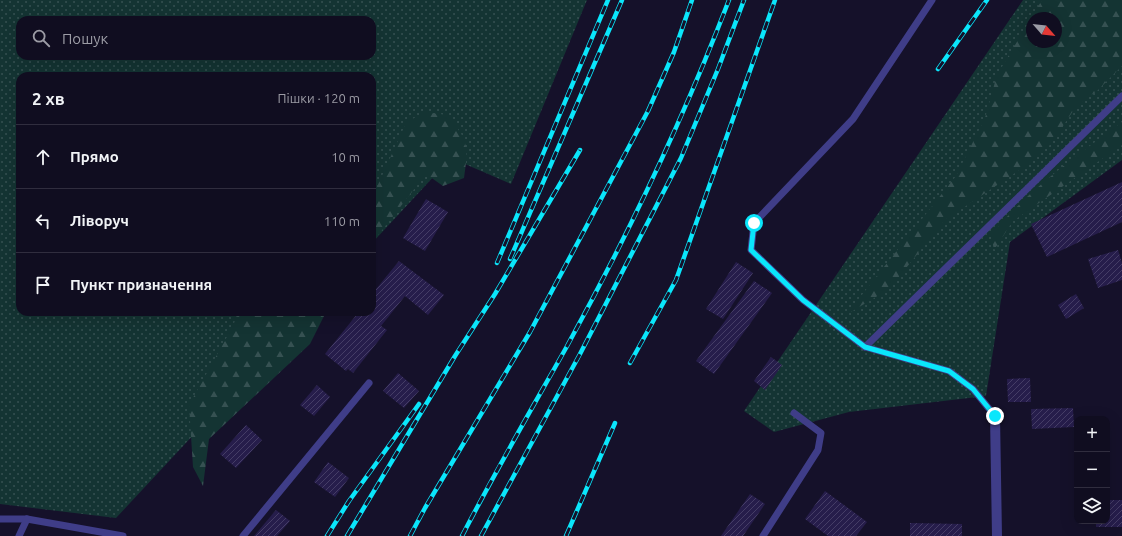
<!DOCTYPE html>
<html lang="uk">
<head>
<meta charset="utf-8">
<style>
  body { margin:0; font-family:Ubuntu,sans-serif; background:#1e1b2d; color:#f1f3f6 }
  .controls { position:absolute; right:12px; bottom:12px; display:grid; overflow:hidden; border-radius:8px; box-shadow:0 4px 16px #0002 }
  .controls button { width:36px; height:36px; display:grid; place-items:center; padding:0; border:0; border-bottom:1px solid #302d3e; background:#100d20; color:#f1f3f6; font:20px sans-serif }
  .compass { position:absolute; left:1026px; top:12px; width:36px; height:36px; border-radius:50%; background:#100d20; box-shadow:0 4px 16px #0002; rotate:118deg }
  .stop { position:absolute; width:12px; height:12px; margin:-9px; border:3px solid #0ae6fb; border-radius:50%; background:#fff }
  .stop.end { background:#0ae6fb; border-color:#fff; box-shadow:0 1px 4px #0008 }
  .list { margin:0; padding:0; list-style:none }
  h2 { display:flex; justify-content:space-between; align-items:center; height:52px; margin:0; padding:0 16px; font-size:17px }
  h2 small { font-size:13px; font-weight:400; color:#9c9ca5 }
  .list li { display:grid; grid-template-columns:26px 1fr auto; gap:12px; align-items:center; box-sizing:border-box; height:64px; padding:0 16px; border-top:1px solid #302d3e }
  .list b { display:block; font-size:15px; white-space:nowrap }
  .list em { font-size:13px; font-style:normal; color:#9c9ca5 }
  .icon { flex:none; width:22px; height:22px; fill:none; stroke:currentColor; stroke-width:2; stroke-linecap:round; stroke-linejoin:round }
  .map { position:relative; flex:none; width:1122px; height:536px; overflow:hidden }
  .search { position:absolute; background:#100d20; box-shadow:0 4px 16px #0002; left:16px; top:16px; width:360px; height:44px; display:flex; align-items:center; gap:10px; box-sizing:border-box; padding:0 14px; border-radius:12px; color:#9c9ca5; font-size:15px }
  .panel { position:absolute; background:#100d20; box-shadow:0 4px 16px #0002; left:16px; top:72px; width:360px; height:244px; border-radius:12px }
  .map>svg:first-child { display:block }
</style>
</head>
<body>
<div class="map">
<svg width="1122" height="536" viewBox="0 0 1122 536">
  <defs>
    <pattern id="grass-dots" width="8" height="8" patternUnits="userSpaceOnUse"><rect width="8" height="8" fill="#143433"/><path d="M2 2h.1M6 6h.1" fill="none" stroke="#365152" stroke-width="1.8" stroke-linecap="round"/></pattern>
    <pattern id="forest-firs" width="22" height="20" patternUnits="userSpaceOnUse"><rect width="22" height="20" fill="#143433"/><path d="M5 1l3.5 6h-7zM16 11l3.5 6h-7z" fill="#365152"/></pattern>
    <pattern id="building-hatch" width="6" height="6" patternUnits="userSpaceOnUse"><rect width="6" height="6" fill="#261d4b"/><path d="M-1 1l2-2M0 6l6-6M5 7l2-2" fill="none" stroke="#453d66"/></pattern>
  </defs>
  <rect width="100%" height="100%" fill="#15112a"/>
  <g fill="url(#grass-dots)" fill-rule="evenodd">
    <path d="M0,0h587l-76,184 -60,-26 -79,85v-167h-352v236h288l-192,206 -116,-14zM20,20h352v36h-352z"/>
    <path d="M1023,0h99v160l-112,82 -24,154 -137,16 -75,20 -30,-21zM1032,18h24v24h-24z"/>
  </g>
  <g fill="url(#forest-firs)" fill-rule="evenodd">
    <path d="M1042,0h80v66l-25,25 -20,14 -26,39 -24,21 -82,55 -56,69 -43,26 110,-139 29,-58 12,-43zM1032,18h24v24h-24z"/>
    <path d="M424,112l23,3c21,25 22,31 17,63l-21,8 -17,-12 -54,69v-45l34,-75z"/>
    <path d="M1122,122v23l-109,76 -19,29 -3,-15c37,-45 85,-79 131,-113z"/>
    <polygon points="238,312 326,312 310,344 209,439 203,486 193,467 189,405 233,326"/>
  </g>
  <g fill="url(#building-hatch)">
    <polygon points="1122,182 1122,222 1047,257 1031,224"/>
    <polygon points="426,199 448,212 425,251 403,238"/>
    <polygon points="1118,250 1122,263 1122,280 1098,288 1088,259"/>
    <polygon points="399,261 444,295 428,315 405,296 381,326 387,330 353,373 348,369 346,371 325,354 358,313 357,312 372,312 372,286 376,289"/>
    <polygon points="736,262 753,273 723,319 706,309"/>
    <polygon points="754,281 772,293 714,374 696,361"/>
    <polygon points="1076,294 1084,308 1066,319 1058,305"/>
    <polygon points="771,357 782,365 765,390 754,381"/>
    <polygon points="398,373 419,391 404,408 383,391"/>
    <polygon points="1030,378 1031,402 1008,402 1007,379"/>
    <polygon points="317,385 330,397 314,416 300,405"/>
    <polygon points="1073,408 1074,427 1032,429 1031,409"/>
    <polygon points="246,425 262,440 236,468 220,454"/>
    <polygon points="328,462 349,478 335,497 314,482"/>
    <polygon points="825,491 867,522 856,536 828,536 805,519"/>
    <polygon points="750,494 765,504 743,536 721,536"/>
    <polygon points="1107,500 1122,500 1122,527 1096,527 1096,521 1107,521"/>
    <polygon points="276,510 290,521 277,536 254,536"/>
    <polygon points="910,523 962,524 962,536 910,536"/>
  </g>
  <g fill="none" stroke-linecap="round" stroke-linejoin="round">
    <g stroke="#3f3d88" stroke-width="7">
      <polyline points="932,0 853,119 754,223 751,250 803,300 865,347 949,371 973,389 995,416"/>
      <polyline points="865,347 1122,96"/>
      <polyline points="0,519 27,519 123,536"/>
      <polyline points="19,536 27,519"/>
      <polyline points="243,536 369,383"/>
      <polyline points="763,536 818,450 821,433 794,413"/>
    </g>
    <polyline stroke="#3f3d88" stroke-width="10" points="995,416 997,536"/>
    <defs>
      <g id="rail">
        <polyline points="938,69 987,0"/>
        <polyline points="510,259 622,0"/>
        <polyline points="497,263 608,0"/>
        <polyline points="630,363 676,280 775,0"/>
        <polyline points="327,536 349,501 419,404"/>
        <polyline points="347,536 455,356 495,294 580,150"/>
        <polyline points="410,536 425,508 530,332 648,111 674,52 692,0"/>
        <path d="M462,536c33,-64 69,-126 104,-188 62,-113 117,-228 163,-348"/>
        <polyline points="481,536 580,354 681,158 718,69 744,0"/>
        <polyline points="566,536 615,423"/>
      </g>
    </defs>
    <use href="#rail" stroke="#0ae6fb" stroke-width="4.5"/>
    <use href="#rail" stroke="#15112a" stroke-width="3" stroke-dasharray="9" stroke-linecap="butt"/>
  </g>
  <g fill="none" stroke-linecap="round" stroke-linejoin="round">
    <polyline stroke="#0ae6fb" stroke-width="5" points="754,223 751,250 803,300 865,347 949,371 973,389 995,416"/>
  </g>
</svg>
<div class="controls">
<button>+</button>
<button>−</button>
<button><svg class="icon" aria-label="layers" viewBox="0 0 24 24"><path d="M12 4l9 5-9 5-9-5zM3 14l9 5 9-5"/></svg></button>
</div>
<svg class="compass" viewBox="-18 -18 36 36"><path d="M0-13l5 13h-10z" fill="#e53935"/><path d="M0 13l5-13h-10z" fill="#9c9ca5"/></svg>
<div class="stop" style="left:754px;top:223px"></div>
<div class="stop end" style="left:995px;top:416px"></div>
<div class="search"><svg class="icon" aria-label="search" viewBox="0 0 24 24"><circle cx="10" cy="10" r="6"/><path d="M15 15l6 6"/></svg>Пошук</div>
<section class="panel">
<h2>2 хв<small>Пішки · 120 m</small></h2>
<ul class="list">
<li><svg class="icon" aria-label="ahead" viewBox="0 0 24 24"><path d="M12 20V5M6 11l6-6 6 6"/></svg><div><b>Прямо</b></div><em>10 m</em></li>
<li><svg class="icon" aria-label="left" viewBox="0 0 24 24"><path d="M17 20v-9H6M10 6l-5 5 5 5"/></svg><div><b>Ліворуч</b></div><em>110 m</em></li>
<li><svg class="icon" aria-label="arrive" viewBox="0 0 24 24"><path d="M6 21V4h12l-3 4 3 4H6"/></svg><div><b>Пункт призначення</b></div></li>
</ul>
</section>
</div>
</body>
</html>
